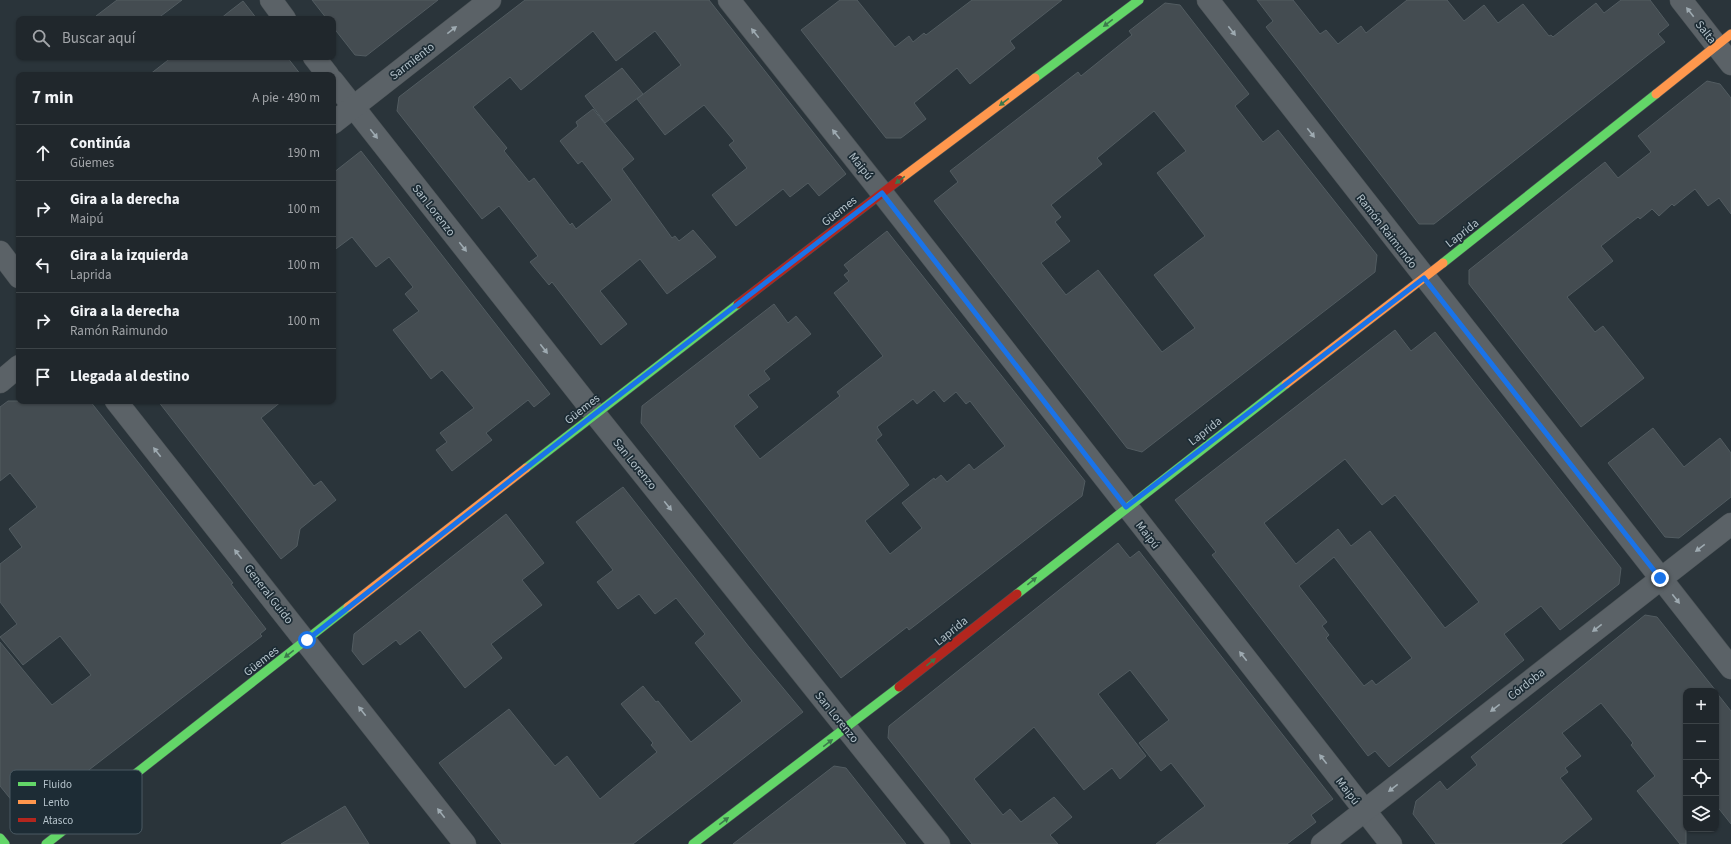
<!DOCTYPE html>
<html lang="es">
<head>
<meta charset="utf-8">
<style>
  body { margin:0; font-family:"Source Sans 3",sans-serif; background:#282f34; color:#f1f3f6 }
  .controls { position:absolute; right:12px; bottom:12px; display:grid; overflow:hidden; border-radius:8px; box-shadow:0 1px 3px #0004 }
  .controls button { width:36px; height:36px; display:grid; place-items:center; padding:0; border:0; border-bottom:1px solid #3d4448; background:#20272c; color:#f1f3f6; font:20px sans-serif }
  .stop { position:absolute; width:12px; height:12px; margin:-9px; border:3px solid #1a73e8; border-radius:50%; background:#fff }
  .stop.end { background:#1a73e8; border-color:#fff; box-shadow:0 1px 4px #0008 }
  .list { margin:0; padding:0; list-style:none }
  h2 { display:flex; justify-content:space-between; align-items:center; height:52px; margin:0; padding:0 16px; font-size:17px }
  h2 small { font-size:13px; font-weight:400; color:#a2a5a9 }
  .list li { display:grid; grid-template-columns:26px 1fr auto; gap:12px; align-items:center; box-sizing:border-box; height:56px; padding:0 16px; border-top:1px solid #3d4448 }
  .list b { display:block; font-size:15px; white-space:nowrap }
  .list p { margin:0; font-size:13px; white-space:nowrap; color:#a2a5a9 }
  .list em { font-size:13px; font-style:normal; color:#a2a5a9 }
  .icon { flex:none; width:22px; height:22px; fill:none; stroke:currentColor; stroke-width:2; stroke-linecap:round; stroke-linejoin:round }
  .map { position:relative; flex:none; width:1731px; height:844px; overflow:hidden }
  .search { position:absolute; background:#20272c; box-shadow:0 1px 3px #0004; left:16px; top:16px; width:320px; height:44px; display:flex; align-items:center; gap:10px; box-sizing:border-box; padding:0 14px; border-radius:8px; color:#a2a5a9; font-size:15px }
  .panel { position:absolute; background:#20272c; box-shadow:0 1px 3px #0004; left:16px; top:72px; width:320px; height:332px; border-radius:8px }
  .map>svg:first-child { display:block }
</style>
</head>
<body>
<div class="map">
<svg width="1731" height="844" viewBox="0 0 1731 844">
  <rect width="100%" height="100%" fill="#2a343a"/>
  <g fill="#444c51" stroke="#525c61" fill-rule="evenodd">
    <polygon points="117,0 182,0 157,19 99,19 96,16"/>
    <polygon points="312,0 438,0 366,56 355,55 333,27 333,19 327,19"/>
    <polygon points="525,0 709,0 846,174 819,196 808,183 790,197 783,189 736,226 712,195 747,168 729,145 734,141 704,105 665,135 637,99 681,65 655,31 616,61 593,31 521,90 510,77 473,107 507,148 504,151 529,182 534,178 570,225 572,223 576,229 612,200 582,161 578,164 560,141 578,126 576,122 593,109 634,159 622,169 672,238 675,236 679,241 693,230 716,257 667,294 640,259 600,291 627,324 601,345 552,282 549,285 530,262 538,256 499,206 482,219 397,111 399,97"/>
    <polygon points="840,0 857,0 895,47 909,36 913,42 924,33 926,35 972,0 1062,0 1010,41 1015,48 970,84 957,68 914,103 926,119 901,138 886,138 801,30"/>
    <polygon points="1257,0 1293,0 1320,34 1326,30 1338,44 1361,26 1366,33 1407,0 1447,0 1464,21 1484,5 1498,23 1523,4 1549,36 1551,35 1553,37 1596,3 1604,13 1621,0 1650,0 1669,25 1658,34 1665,42 1652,52 1434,224 1419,224 1266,27 1273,21"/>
    <polygon points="243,1 257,19 220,19 230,11"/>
    <path d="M1165,3l15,2 69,89 -14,12 28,36 15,-12 99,125 -2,17 -233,180 -15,-4 -193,-247 24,-19 -8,-11 128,-99 3,4 51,-41 -3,-4zM1154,111l32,40 -29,22 48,63 -51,39 41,53 -33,24 -64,-82 -32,25 -25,-32 29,-22 -15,-19 6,-5 -10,-12 51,-41 -5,-6z"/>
    <polygon points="172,57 287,57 301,75 149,75"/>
    <polygon points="622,68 643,94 605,123 585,96"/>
    <polygon points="1707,81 1720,84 1731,98 1731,214 1719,198 1708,206 1695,189 1674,206 1672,204 1659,216 1652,209 1640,219 1638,217 1601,246 1613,261 1567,297 1595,332 1603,326 1644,378 1581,427 1469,284 1469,270 1605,162 1618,178 1651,152 1638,136"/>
    <polygon points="361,151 550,394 534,407 528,400 486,433 492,440 452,471 436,450 447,442 440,433 474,408 442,370 431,379 393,330 419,311 405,294 413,287 389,257 376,267 352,237 333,251 333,173"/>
    <path d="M887,231l198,250 -3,15 -173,134 -2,-3 -66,51 -200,-255 1,-17 132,-102 14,19 8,-7 15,18 -47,37 6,8 -22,16 10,12 -24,19 26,33 80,-63 -3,-4 46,-36 -49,-63 15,-12 -5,-6 5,-4 -5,-6zM934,390l10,12 12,-10 10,12 4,-3 35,45 -31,24 -5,-6 -22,18 -6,-7 -6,5 -1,-2 -32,25 20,25 -32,26 -25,-33 44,-36 -33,-45 6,-5 -5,-8 36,-28 4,5z"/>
    <path d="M1395,330l16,21 24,-19 186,236 -2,16 -59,46 -19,-24 -37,28 20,26 -135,107 -14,-16 -7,5 -156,-201 4,-3 -41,-52zM1345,459l37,46 13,-10 84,107 -34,26 -75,-97 -19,15 -13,-17 -42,35 -32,-41zM1334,557l78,101 -36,27 -4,-5 -8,6 -38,-48 3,-3 -7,-9 5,-4 -28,-36z"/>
    <polygon points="8,401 90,401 233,583 231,584 266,629 260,634 262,636 32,814 22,813 0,786 0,642 52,705 91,675 60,636 23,665 0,637 17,624 0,602 0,564 22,547 9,529 37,507 10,473 0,481 0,407"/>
    <polygon points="158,401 282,401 261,418 314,486 321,481 336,500 300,529 297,546 281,559"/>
    <polygon points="1653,428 1684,467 1720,438 1731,453 1731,497 1679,538 1665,537 1608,463"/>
    <polygon points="623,487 749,647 803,712 633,844 502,844 439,763 509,709 555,766 567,756 600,799 657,752 651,745 653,743 621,704 643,686 656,702 658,701 691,742 742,701 695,643 705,634 676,598 655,614 639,594 618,609 597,582 613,570 576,522"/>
    <polygon points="506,514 544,563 522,580 542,605 491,644 502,658 465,688 420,630 400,645 396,640 363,665 352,651 354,634"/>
    <polygon points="1118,543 1130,558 1139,551 1333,799 1311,815 1316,822 1287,844 1156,844 1205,806 1171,763 1161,771 1139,743 1169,720 1130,670 1098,694 1146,756 1120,779 1112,768 1084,790 1034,727 974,779 1003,815 1010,809 1021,822 1054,797 1072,817 1050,835 1058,844 972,844 888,738 889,726"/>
    <polygon points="1645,615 1657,617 1716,691 1686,691 1686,844 1680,844 1637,791 1655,776 1631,745 1633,743 1601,703 1562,733 1581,756 1565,768 1568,772 1560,778 1592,819 1561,844 1436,844 1413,814 1416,801 1440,781 1447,790 1477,765 1471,757"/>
    <polygon points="1716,692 1731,711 1731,824 1716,805"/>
    <polygon points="834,766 846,768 906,844 733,844"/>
    <polygon points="345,806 369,844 281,844"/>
  </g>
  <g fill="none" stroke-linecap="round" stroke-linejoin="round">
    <defs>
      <g id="street">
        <polyline points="271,0 285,19"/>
        <polyline points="729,0 882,193 1391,844"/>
        <polyline points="1208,0 1731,668"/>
        <polyline points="1681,0 1731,64"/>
        <polyline points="314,57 328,75"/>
        <polyline points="333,81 595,414 939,844"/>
        <polyline points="333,123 490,0"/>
        <polyline points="0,252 19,277"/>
        <polyline points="0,382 19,366"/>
        <polyline points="116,401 465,844"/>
        <polyline points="1322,844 1731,524"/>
      </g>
      <g id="fast">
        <polyline points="1035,78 1139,0"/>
        <polyline points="1443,263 1656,94"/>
        <polyline points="526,468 738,304"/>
        <polyline points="1017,594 1286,384"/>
        <polyline points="0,838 5,844"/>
        <polyline points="46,844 348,607"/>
        <polyline points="693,844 899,687"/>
      </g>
      <g id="slow">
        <polyline points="1656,94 1731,34"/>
        <polyline points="899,180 1035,78"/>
        <polyline points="1286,384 1443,263"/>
        <polyline points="348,607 526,468"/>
      </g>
      <g id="jam">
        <polyline points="738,304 899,180"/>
        <polyline points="899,687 1017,594"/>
      </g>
    </defs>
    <use href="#street" stroke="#485054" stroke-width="23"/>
    <use href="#fast" stroke="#485054" stroke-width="10"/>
    <use href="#slow" stroke="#485054" stroke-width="10"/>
    <use href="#jam" stroke="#485054" stroke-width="10"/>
    <use href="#street" stroke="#5b6267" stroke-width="22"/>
    <use href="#fast" stroke="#63d668" stroke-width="9"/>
    <use href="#slow" stroke="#ff974d" stroke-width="9"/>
    <use href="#jam" stroke="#b3261e" stroke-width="9"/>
  </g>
  <defs><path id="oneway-solid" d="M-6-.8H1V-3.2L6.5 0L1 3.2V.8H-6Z"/></defs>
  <g fill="#9eaab1">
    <use href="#oneway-solid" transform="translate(1690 12) rotate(-128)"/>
    <use href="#oneway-solid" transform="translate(452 30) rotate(-38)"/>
    <use href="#oneway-solid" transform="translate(1232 31) rotate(52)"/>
    <use href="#oneway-solid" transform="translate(755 33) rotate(-129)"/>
    <use href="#oneway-solid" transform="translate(1311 133) rotate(52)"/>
    <use href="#oneway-solid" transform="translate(374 134) rotate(52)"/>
    <use href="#oneway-solid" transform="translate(836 134) rotate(-129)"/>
    <use href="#oneway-solid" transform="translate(463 247) rotate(52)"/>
    <use href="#oneway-solid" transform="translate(544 349) rotate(52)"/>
    <use href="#oneway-solid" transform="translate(157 452) rotate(-128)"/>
    <use href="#oneway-solid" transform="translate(668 506) rotate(51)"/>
    <use href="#oneway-solid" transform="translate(1700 548) rotate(143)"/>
    <use href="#oneway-solid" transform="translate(238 554) rotate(-128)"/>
    <use href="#oneway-solid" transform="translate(1676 599) rotate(52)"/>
    <use href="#oneway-solid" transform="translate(1597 628) rotate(142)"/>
    <use href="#oneway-solid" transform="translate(1243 656) rotate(-128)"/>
    <use href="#oneway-solid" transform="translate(1495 708) rotate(142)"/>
    <use href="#oneway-solid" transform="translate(362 711) rotate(-128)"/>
    <use href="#oneway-solid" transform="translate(1323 759) rotate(-128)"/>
    <use href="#oneway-solid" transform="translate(1393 788) rotate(142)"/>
    <use href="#oneway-solid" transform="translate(441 813) rotate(-128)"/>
  </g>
  <g fill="#3c784c">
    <use href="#oneway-solid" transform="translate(1108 23) rotate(143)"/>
    <use href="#oneway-solid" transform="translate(1004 102) rotate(143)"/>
    <use href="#oneway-solid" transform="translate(900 180) rotate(143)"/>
    <use href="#oneway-solid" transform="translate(1032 581) rotate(-39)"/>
    <use href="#oneway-solid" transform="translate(289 654) rotate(142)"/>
    <use href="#oneway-solid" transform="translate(931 662) rotate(-39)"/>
    <use href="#oneway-solid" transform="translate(828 743) rotate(-37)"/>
    <use href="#oneway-solid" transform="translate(724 821) rotate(-37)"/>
  </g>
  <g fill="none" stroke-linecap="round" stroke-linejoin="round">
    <polyline stroke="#1a73e8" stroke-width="5" points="307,640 595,414 882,193 1126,507 1424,278 1660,578"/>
  </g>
  <g text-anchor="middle" stroke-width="3.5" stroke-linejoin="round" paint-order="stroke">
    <g font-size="12" fill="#b4c2ca" stroke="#1d2c35">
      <text transform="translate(1706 32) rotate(52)" y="4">Salta</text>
      <text transform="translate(412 61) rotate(-38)" y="4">Sarmiento</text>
      <text transform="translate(861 166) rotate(51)" y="4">Maipú</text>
      <text transform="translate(434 210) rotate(52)" y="4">San Lorenzo</text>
      <text transform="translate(839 211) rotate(-38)" y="4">Güemes</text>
      <text transform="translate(1387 231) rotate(52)" y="4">Ramón Raimundo</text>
      <text transform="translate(1462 233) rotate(-38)" y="4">Laprida</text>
      <text transform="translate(582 409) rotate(-38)" y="4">Güemes</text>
      <text transform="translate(1205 431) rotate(-38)" y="4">Laprida</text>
      <text transform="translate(635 464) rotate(51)" y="4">San Lorenzo</text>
      <text transform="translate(1148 535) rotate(52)" y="4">Maipú</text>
      <text transform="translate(269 594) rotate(52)" y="4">General Guido</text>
      <text transform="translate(951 631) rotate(-39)" y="4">Laprida</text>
      <text transform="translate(261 661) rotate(-38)" y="4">Güemes</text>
      <text transform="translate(1526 684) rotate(-38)" y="4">Córdoba</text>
      <text transform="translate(837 717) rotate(51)" y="4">San Lorenzo</text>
      <text transform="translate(1348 791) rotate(52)" y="4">Maipú</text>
    </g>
  </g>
  <rect x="10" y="770" width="132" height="64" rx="6" fill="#1d2c35" stroke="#4a5962" stroke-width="1"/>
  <rect x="18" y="782" width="18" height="4" fill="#63d668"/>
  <rect x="18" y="800" width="18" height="4" fill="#ff974d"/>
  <rect x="18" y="818" width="18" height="4" fill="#b3261e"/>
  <g font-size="11" fill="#b4c2ca">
    <text x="43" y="788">Fluido</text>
    <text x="43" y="806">Lento</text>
    <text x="43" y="824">Atasco</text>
  </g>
</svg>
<div class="controls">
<button>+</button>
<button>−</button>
<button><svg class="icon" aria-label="locate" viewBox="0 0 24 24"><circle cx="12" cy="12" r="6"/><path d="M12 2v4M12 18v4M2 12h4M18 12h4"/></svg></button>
<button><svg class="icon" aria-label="layers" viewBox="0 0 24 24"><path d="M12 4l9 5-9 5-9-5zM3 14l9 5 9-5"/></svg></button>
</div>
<div class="stop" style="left:307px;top:640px"></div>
<div class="stop end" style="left:1660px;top:578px"></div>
<div class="search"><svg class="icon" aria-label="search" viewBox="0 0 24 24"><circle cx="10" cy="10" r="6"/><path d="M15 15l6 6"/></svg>Buscar aquí</div>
<section class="panel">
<h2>7 min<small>A pie · 490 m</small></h2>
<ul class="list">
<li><svg class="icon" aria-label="ahead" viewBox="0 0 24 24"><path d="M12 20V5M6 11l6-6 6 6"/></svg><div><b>Continúa</b><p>Güemes</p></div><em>190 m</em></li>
<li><svg class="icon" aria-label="right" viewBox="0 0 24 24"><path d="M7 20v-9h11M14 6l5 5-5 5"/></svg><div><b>Gira a la derecha</b><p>Maipú</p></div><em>100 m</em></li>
<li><svg class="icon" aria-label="left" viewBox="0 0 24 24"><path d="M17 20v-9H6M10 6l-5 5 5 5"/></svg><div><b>Gira a la izquierda</b><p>Laprida</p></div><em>100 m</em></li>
<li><svg class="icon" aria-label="right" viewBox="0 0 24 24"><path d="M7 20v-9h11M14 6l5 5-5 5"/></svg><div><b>Gira a la derecha</b><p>Ramón Raimundo</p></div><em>100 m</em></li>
<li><svg class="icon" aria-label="arrive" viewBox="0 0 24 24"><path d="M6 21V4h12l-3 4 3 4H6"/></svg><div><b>Llegada al destino</b></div></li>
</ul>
</section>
</div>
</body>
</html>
